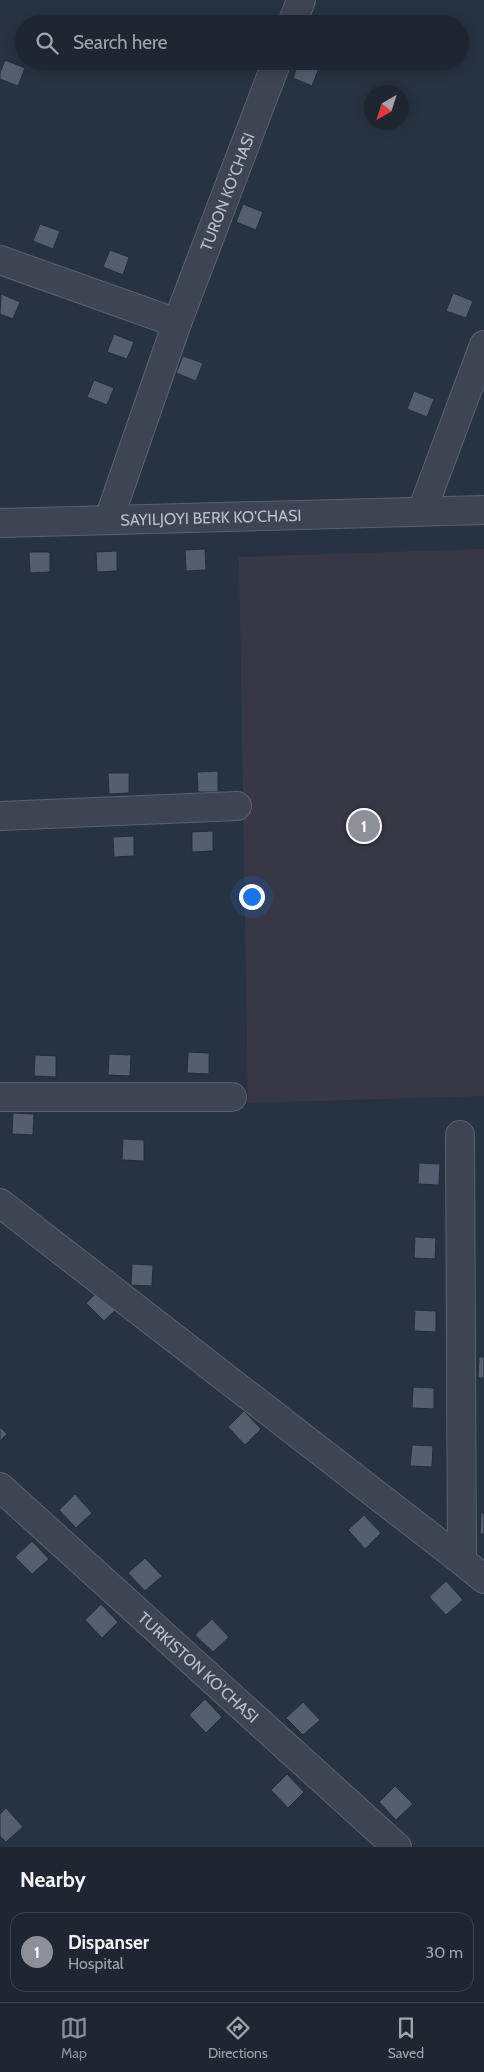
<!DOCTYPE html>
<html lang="en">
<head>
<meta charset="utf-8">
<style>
  body { margin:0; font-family:Cabin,sans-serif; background:#2b323d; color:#f1f3f6 }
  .compass { position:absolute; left:364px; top:85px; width:45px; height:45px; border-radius:50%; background:#1e2631; box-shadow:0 2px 12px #0003; rotate:219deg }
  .you { position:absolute; left:251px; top:896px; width:18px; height:18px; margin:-12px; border:4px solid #fff; border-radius:50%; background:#1a73e8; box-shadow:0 0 0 8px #1a73e833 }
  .badge { display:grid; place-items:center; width:32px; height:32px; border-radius:50%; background:#8c9099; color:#fff; font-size:16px; font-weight:700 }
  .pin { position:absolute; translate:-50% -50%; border:2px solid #fff; box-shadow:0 1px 5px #0006 }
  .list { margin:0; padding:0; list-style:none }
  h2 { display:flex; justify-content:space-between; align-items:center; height:65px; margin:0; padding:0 20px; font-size:21px }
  h2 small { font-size:16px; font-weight:400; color:#a1a5ab }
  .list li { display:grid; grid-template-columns:32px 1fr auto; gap:15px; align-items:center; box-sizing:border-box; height:80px; margin:0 10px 10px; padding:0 10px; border:1px solid #3c434d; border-radius:15px }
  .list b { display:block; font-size:19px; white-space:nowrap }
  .list p { margin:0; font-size:16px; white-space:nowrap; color:#a1a5ab }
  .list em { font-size:16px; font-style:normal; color:#a1a5ab }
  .icon { flex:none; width:28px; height:28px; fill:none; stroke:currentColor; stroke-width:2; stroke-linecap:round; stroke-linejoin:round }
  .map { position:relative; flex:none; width:484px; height:1847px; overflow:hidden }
  .search { position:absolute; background:#1e2631; box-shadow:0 2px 12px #0003; left:15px; right:15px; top:15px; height:55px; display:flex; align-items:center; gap:12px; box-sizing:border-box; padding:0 18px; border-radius:28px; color:#a1a5ab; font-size:19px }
  .sheet { height:155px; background:#1e2631 }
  nav { display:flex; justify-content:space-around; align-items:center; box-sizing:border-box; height:70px; border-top:1px solid #3c434d; background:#1e2631; font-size:14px; color:#a1a5ab }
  nav a { display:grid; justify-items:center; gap:2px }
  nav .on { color:#8c9099 }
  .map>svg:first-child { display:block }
</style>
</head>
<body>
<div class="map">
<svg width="484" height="1847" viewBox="0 0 484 1847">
  <rect width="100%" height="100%" fill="#283341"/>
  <polygon fill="#383745" points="484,549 484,1096 248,1103 239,557"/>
  <g fill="#545e6e" stroke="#232c38">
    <polygon points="5,60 25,68 18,86 0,79 0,73"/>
    <polygon points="299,61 319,68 312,86 293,78"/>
    <polygon points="243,204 263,212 256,230 236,222"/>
    <polygon points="40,224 60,231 53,249 33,241"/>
    <polygon points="110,250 129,257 123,275 103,267"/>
    <polygon points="453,293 473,301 466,318 446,311"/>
    <polygon points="1,294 20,302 13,319 0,314"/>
    <polygon points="114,334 134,342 127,359 107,352"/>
    <polygon points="183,356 203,363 196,381 176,373"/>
    <polygon points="94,380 114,388 107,405 87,397"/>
    <polygon points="414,391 434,399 427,417 407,409"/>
    <polygon points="205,549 206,570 186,571 185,550"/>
    <polygon points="117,551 117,571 97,572 96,552"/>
    <polygon points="29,552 50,552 50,572 30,573"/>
    <polygon points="218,771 218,792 198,792 197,772"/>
    <polygon points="108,773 129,773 129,793 109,794"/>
    <polygon points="213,831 213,851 192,852 192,832"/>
    <polygon points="134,836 134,856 114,857 113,837"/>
    <polygon points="188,1052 209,1053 209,1074 187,1073"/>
    <polygon points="109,1054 131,1055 130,1076 108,1075"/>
    <polygon points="35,1055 56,1056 56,1077 34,1076"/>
    <polygon points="13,1113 34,1114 33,1135 12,1134"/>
    <polygon points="123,1139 144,1140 144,1161 122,1160"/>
    <polygon points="419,1163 440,1164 439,1185 418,1184"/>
    <polygon points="415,1237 436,1238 435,1259 414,1258"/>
    <polygon points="132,1264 153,1265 152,1286 131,1285"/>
    <polygon points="103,1287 120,1306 104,1321 86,1303"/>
    <polygon points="415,1310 436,1311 436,1332 414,1331"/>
    <polygon points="479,1357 484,1357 484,1378 478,1378"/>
    <polygon points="413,1387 434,1388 434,1409 412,1408"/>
    <polygon points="244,1411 261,1429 245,1445 228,1427"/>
    <polygon points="0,1427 7,1434 0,1441"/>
    <polygon points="412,1445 433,1446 432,1467 410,1466"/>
    <polygon points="75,1494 92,1513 76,1528 59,1510"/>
    <polygon points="481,1513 484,1513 484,1534 480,1534"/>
    <polygon points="364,1515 381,1533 365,1549 348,1530"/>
    <polygon points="32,1541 49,1559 32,1574 15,1557"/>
    <polygon points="145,1558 162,1576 145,1591 128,1573"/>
    <polygon points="446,1581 463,1600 446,1615 429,1597"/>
    <polygon points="101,1604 118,1622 102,1638 85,1620"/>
    <polygon points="212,1619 229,1637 213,1652 195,1635"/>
    <polygon points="205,1699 222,1717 206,1733 189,1715"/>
    <polygon points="303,1702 320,1720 303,1735 286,1718"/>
    <polygon points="287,1774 304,1792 288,1808 271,1790"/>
    <polygon points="395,1786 413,1804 396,1820 379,1802"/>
    <polygon points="6,1808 23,1827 6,1842 0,1836 0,1814"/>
  </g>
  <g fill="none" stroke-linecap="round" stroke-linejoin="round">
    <defs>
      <g id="minor">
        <polyline points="292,24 301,0"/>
        <polyline points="0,260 177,323"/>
        <polyline points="422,511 484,345"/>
        <path id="s1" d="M109,519l68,-196 100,-262"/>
        <path id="s2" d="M0,523l484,-13"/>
        <polyline points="0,816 237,806"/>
        <polyline points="0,1097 232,1097"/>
        <polyline points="460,1135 462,1561 484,1579"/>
        <polyline points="0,1203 462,1561"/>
        <path id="s3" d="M0,1487l397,360"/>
      </g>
    </defs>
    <use href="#minor" stroke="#5a636e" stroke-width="30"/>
    <use href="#minor" stroke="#3c4551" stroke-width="28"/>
  </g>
  <g text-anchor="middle" stroke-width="4" stroke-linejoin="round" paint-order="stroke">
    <g font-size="16" fill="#b9c0cb" stroke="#212a36">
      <text dy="6" stroke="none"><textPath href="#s1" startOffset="348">TURON KO'CHASI</textPath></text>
      <text dy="6" stroke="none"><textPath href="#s2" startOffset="211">SAYILJOYI BERK KO'CHASI</textPath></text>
      <text dy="6" stroke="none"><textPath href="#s3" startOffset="268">TURKISTON KO'CHASI</textPath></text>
    </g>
  </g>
</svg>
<svg class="compass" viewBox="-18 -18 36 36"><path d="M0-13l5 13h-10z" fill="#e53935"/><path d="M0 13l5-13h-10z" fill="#a1a5ab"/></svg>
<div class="you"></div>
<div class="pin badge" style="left:364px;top:826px">1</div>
<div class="search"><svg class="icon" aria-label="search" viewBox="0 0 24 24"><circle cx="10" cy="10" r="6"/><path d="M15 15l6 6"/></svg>Search here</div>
</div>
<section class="sheet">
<h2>Nearby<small></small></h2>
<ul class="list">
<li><span class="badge">1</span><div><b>Dispanser</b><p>Hospital</p></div><em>30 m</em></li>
</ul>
</section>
<nav>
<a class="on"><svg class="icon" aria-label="map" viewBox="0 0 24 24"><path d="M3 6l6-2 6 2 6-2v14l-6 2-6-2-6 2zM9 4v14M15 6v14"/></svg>Map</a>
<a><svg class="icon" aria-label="directions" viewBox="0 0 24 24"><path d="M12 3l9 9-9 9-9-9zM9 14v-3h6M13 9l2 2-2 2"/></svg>Directions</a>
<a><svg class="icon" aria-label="saved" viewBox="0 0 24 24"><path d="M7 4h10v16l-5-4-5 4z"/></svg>Saved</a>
</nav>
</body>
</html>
